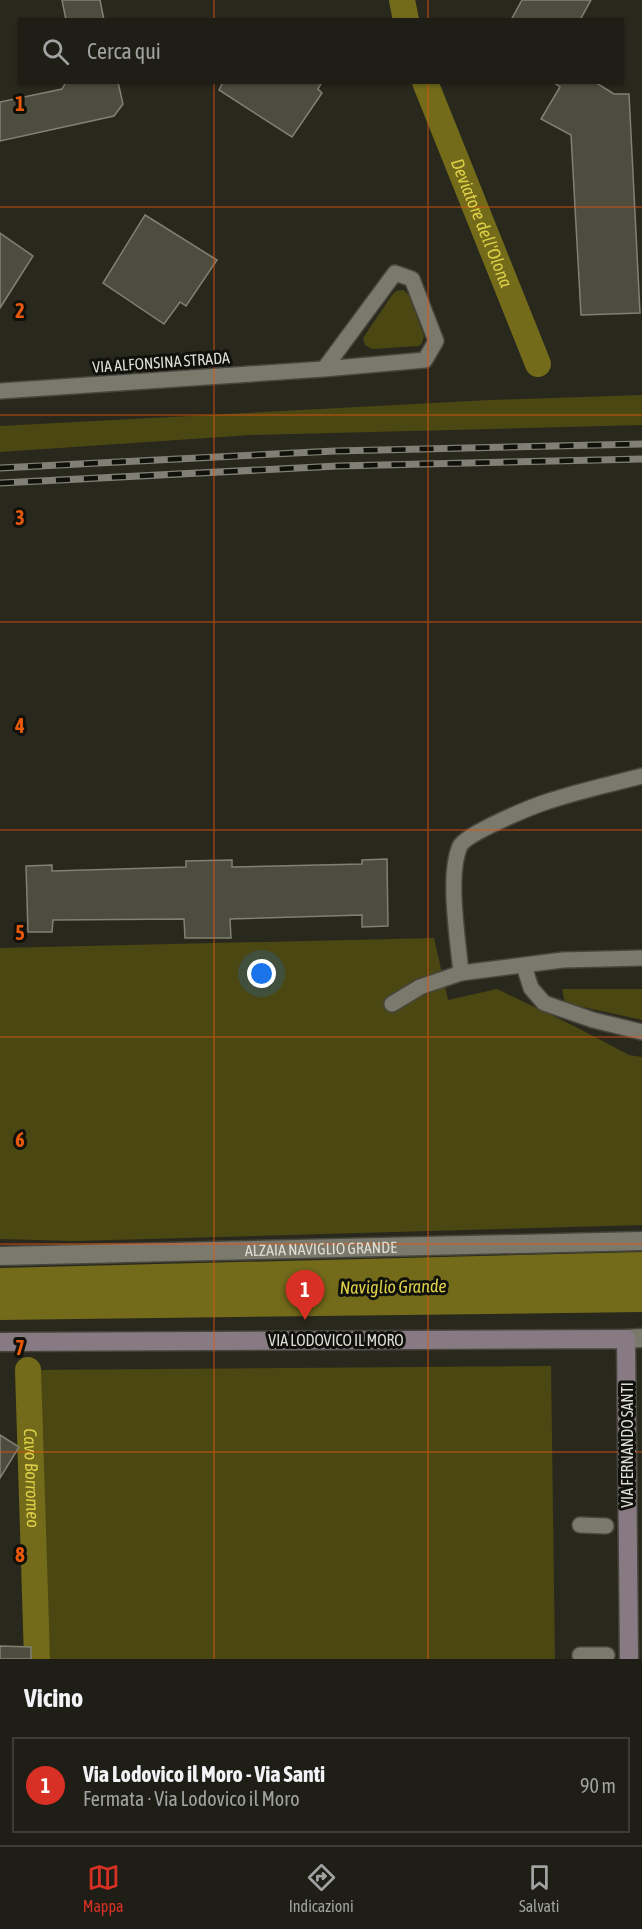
<!DOCTYPE html>
<html lang="it">
<head>
<meta charset="utf-8">
<style>
  body { margin:0; font-family:"Asap Condensed",sans-serif; background:#27271f; color:#f1f3f6 }
  .you { position:absolute; left:262px; top:974px; width:21px; height:21px; margin:-15px; border:4px solid #fff; border-radius:50%; background:#1a73e8; box-shadow:0 0 0 9px #1a73e833 }
  .badge { display:grid; place-items:center; width:39px; height:39px; border-radius:50%; background:#d93025; color:#fff; font-size:20px; font-weight:700 }
  .pin { position:absolute; translate:-50% -50px; filter:drop-shadow(0 2px 3px #0008) }
  .pin::after { content:''; position:absolute; top:32px; width:21px; height:18px; background:inherit; clip-path:polygon(0 0,100% 0,50% 100%) }
  .list { margin:0; padding:0; list-style:none }
  h2 { display:flex; justify-content:space-between; align-items:center; height:78px; margin:0; padding:0 24px; font-size:26px }
  h2 small { font-size:20px; font-weight:400; color:#a1a2a1 }
  .list li { display:grid; grid-template-columns:39px 1fr auto; gap:18px; align-items:center; box-sizing:border-box; height:96px; margin:0 12px 12px; padding:0 12px; border:2px solid #3c3c35; border-radius:0px }
  .list b { display:block; font-size:22px; white-space:nowrap }
  .list p { margin:0; font-size:20px; white-space:nowrap; color:#a1a2a1 }
  .list em { font-size:20px; font-style:normal; color:#a1a2a1 }
  .icon { flex:none; width:33px; height:33px; fill:none; stroke:currentColor; stroke-width:2; stroke-linecap:round; stroke-linejoin:round }
  .map { position:relative; flex:none; width:642px; height:1659px; overflow:hidden }
  .search { position:absolute; background:#1f1e16; box-shadow:0 2px 4px #0004; left:18px; right:18px; top:18px; height:66px; display:flex; align-items:center; gap:15px; box-sizing:border-box; padding:0 21px; border-radius:0px; color:#a1a2a1; font-size:22px }
  .sheet { height:186px; background:#1f1e16 }
  nav { display:flex; justify-content:space-around; align-items:center; box-sizing:border-box; height:84px; border-top:2px solid #3c3c35; background:#1f1e16; font-size:16px; color:#a1a2a1 }
  nav a { display:grid; justify-items:center; gap:3px }
  nav .on { color:#d93025 }
  .map>svg:first-child { display:block }
</style>
</head>
<body>
<div class="map">
<svg width="642" height="1659" viewBox="0 0 642 1659">
  <rect width="100%" height="100%" fill="#29281d"/>
  <g fill="#4b4713">
    <polygon points="403,290 409,295 424,336 422,343 419,346 372,349 365,345 363,338 392,295 396,291"/>
    <polygon points="642,395 642,425 251,435 0,452 0,426 490,400"/>
    <polygon points="434,938 448,1000 497,989 574,1026 629,1055 642,1057 642,1225 75,1241 0,1239 0,948"/>
    <polygon points="562,989 642,989 642,1020 565,1003"/>
    <polygon points="551,1366 555,1659 50,1659 31,1370"/>
  </g>
  <polygon fill="#736b1a" points="642,1252 642,1312 0,1320 0,1268"/>
  <g fill="none" stroke-linecap="round" stroke-linejoin="round">
    <g stroke="#736b1a" stroke-width="26">
      <polyline points="402,0 406,20"/>
      <path id="s1" d="M425,82l113,282"/>
      <path id="s2" d="M28,1370l9,289"/>
    </g>
  </g>
  <g fill="#4c4c3f" stroke="#818073" stroke-width="1.5">
    <polygon points="62,0 100,0 104,20 66,20"/>
    <polygon points="522,0 591,0 580,20 511,20"/>
    <polygon points="66,82 118,82 123,104 114,116 0,141 0,102 62,89"/>
    <polygon points="223,82 322,82 318,89 322,93 292,137 219,90"/>
    <polygon points="553,82 595,82 614,94 629,94 640,313 581,315 571,135 541,119 560,87"/>
    <polygon points="145,215 217,260 186,306 180,302 164,324 103,283"/>
    <polygon points="0,233 33,256 0,308"/>
    <polygon points="387,859 388,926 362,927 362,915 230,919 231,938 185,938 184,919 53,920 52,932 28,932 26,866 52,865 52,871 186,867 186,861 232,860 232,867 362,864 362,860"/>
    <polygon points="0,1435 19,1447 0,1478"/>
    <polygon points="0,1646 31,1647 31,1659 0,1659"/>
  </g>
  <g fill="none" stroke-linecap="round" stroke-linejoin="round">
    <defs>
      <g id="service">
        <polyline points="0,391 324,369 425,360 436,341 412,279 395,273 324,369"/>
        <polyline points="524,966 531,988 544,1003 593,1020 642,1032"/>
        <path d="M461,973c-3,-33 -14,-98 -1,-127 7,-13 73,-40 89,-45 30,-10 62,-17 93,-25"/>
        <polyline points="392,1004 420,987 461,973 563,960 642,958"/>
        <polyline points="580,1525 606,1526"/>
        <polyline points="580,1655 607,1655"/>
      </g>
      <g id="pedestrian">
        <path id="s3" d="M0,1256l642,-15"/>
      </g>
      <polyline id="tertiary" points="626,1339 642,1338"/>
      <polyline id="secondary" points="0,1342 626,1339 629,1659"/>
    </defs>
    <use href="#service" stroke="#47463d" stroke-width="18"/>
    <use href="#pedestrian" stroke="#47463d" stroke-width="21"/>
    <use href="#tertiary" stroke="#47463d" stroke-width="21"/>
    <use href="#secondary" stroke="#47463d" stroke-width="21"/>
    <use href="#service" stroke="#7a796c" stroke-width="15"/>
    <use href="#pedestrian" stroke="#7a796c" stroke-width="18"/>
    <use href="#tertiary" stroke="#7a796c" stroke-width="18"/>
    <use href="#secondary" stroke="#887a83" stroke-width="18"/>
    <defs>
      <g id="rail">
        <polyline points="0,468 335,451 642,444"/>
        <polyline points="0,483 338,466 642,459"/>
      </g>
    </defs>
    <use href="#rail" stroke="#808076" stroke-width="7"/>
    <use href="#rail" stroke="#11110c" stroke-width="4.5" stroke-dasharray="14" stroke-linecap="butt"/>
  </g>
  <path fill="none" stroke="#e8590c" stroke-width="1.5" stroke-opacity="0.55" d="M214,0v20M428,0v20M214,82v1577M428,82v1577M0,207h642M0,415h642M0,622h642M0,830h642M0,1037h642M0,1244h642M0,1452h642"/>
  <g text-anchor="middle" stroke-width="6" stroke-linejoin="round" paint-order="stroke">
    <g font-size="16" fill="#ddddd5" stroke="#11110c">
      <text transform="translate(161 362) rotate(-4)" y="6">VIA ALFONSINA STRADA</text>
      <text dy="6" stroke="none"><textPath href="#s3" startOffset="321">ALZAIA NAVIGLIO GRANDE</textPath></text>
      <text x="336" y="1346">VIA LODOVICO IL MORO</text>
      <text transform="translate(627 1445) rotate(-90)" y="6">VIA FERNANDO SANTI</text>
    </g>
    <g font-size="18" font-style="italic" fill="#ddd047" stroke="#11110c">
      <text dy="6" stroke="none"><textPath href="#s1" startOffset="152">Deviatore dell'Olona</textPath></text>
      <text transform="translate(393 1287) rotate(-1)" y="6">Naviglio Grande</text>
      <text dy="6" stroke="none"><textPath href="#s2" startOffset="108">Cavo Borromeo</textPath></text>
    </g>
  </g>
  <g font-size="20" text-anchor="middle" font-weight="bold" fill="#e8590c" stroke="#11110c" stroke-width="6" stroke-linejoin="round" paint-order="stroke">
    <text x="20" y="111">1</text>
    <text x="20" y="318">2</text>
    <text x="20" y="525">3</text>
    <text x="20" y="733">4</text>
    <text x="20" y="940">5</text>
    <text x="20" y="1147">6</text>
    <text x="20" y="1355">7</text>
    <text x="20" y="1562">8</text>
  </g>
</svg>
<div class="you"></div>
<div class="pin badge" style="left:305px;top:1320px">1</div>
<div class="search"><svg class="icon" aria-label="search" viewBox="0 0 24 24"><circle cx="10" cy="10" r="6"/><path d="M15 15l6 6"/></svg>Cerca qui</div>
</div>
<section class="sheet">
<h2>Vicino<small></small></h2>
<ul class="list">
<li><span class="badge">1</span><div><b>Via Lodovico il Moro - Via Santi</b><p>Fermata · Via Lodovico il Moro</p></div><em>90 m</em></li>
</ul>
</section>
<nav>
<a class="on"><svg class="icon" aria-label="map" viewBox="0 0 24 24"><path d="M3 6l6-2 6 2 6-2v14l-6 2-6-2-6 2zM9 4v14M15 6v14"/></svg>Mappa</a>
<a><svg class="icon" aria-label="directions" viewBox="0 0 24 24"><path d="M12 3l9 9-9 9-9-9zM9 14v-3h6M13 9l2 2-2 2"/></svg>Indicazioni</a>
<a><svg class="icon" aria-label="saved" viewBox="0 0 24 24"><path d="M7 4h10v16l-5-4-5 4z"/></svg>Salvati</a>
</nav>
</body>
</html>
